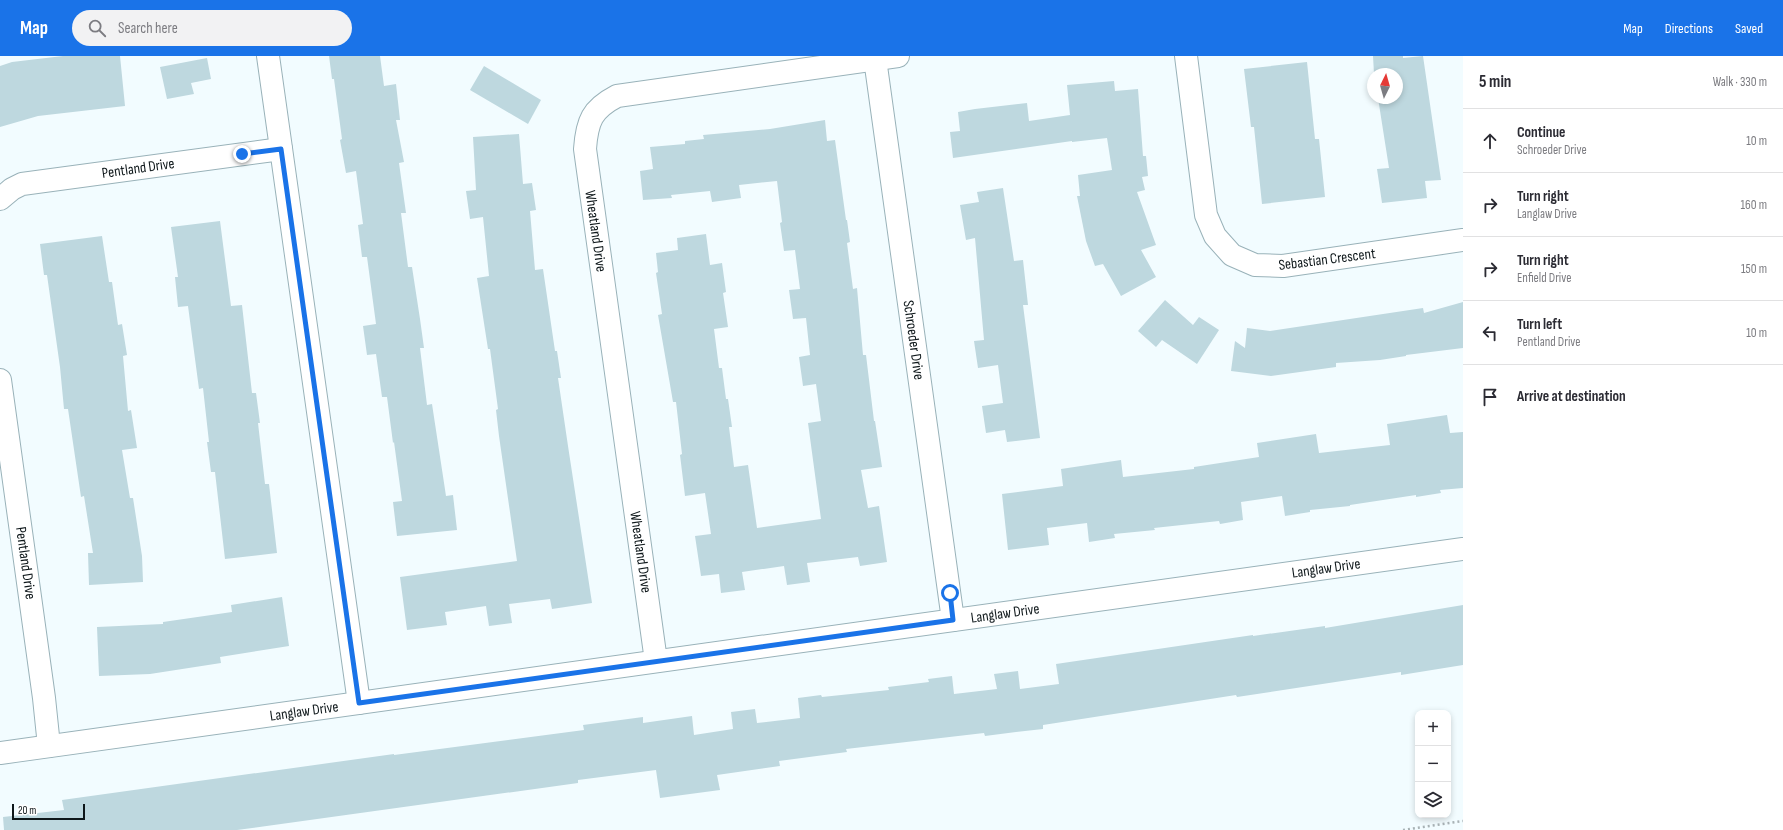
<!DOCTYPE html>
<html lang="en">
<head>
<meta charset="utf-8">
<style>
  body { margin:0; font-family:"Sofia Sans Condensed",sans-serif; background:#f2f2f3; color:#2b2b33 }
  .controls { position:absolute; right:12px; bottom:12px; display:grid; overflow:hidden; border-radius:8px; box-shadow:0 2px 6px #0003 }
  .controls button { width:36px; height:36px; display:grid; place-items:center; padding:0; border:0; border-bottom:1px solid #e1e1e2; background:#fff; color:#2b2b33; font:20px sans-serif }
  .compass { position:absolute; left:1367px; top:12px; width:36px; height:36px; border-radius:50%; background:#fff; box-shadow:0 2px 6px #0003; rotate:5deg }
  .scale { position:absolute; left:12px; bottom:10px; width:73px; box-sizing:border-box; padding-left:4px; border:2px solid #0e171a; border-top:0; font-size:11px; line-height:14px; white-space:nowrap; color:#0e171a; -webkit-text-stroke:3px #fff; paint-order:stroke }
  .stop { position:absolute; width:12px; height:12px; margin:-9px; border:3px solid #1a73e8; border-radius:50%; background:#fff }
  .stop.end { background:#1a73e8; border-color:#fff; box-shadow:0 1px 4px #0008 }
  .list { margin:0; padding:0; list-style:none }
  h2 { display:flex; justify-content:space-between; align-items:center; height:52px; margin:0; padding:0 16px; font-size:17px }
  h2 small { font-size:13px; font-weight:400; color:#7c7c81 }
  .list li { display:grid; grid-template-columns:26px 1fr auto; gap:12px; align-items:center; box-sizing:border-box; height:64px; padding:0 16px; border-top:1px solid #e1e1e2 }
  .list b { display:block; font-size:15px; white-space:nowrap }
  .list p { margin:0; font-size:13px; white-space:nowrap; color:#7c7c81 }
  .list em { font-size:13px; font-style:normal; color:#7c7c81 }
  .icon { flex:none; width:22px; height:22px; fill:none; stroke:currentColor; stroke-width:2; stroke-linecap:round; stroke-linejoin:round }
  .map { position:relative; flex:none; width:1463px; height:774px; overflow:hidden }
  header { display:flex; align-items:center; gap:24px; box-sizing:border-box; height:56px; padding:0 20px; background:#1a73e8; color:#fff }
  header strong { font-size:19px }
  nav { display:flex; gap:22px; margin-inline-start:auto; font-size:14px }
  .search { width:280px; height:36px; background:#f2f2f3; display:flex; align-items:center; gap:10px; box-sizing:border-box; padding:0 14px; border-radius:22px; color:#7c7c81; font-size:15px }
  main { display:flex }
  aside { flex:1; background:#fff }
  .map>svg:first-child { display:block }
</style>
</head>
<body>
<header>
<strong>Map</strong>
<div class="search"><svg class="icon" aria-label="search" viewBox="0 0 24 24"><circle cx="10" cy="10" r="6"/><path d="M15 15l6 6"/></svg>Search here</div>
<nav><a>Map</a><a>Directions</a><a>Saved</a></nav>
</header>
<main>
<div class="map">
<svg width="1463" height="774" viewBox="0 0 1463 774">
  <rect width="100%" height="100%" fill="#f2fcff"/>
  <g fill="#bed8df">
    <polygon points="63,0 120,0 125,50 38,60 0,71 0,10 12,6"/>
    <polygon points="329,0 380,0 384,30 396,28 400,64 396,64 404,106 399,107 406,157 401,157 408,211 412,211 420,263 424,292 420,292 427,349 432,348 446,440 453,439 457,474 397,480 393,446 402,445 394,386 393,387 387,341 382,341 376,298 367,299 363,270 376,268 367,201 362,201 358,169 363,168 356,115 346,117 340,84 342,83 334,23 332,23"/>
    <polygon points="1373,0 1403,0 1403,2 1423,0 1441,124 1425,125 1427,142 1382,147 1377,113 1389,112 1378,42 1397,42 1397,18 1374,18"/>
    <polygon points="207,2 211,23 191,27 194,38 167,43 160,11"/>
    <polygon points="1307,6 1315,83 1319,83 1325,141 1262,148 1254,71 1251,71 1244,13"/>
    <polygon points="484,10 541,44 528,68 470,34"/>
    <polygon points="1114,25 1115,35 1138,33 1143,100 1146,100 1148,120 1142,121 1145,134 1137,136 1156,189 1141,194 1156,221 1121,240 1103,208 1095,210 1086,185 1077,140 1080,140 1078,119 1112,114 1107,82 1072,86 1072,85 953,102 950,76 960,75 958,56 975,53 1027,47 1029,65 1070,59 1067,29"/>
    <polygon points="825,64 827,85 835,84 846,164 847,164 850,186 847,187 853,233 857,232 863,299 866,299 874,365 875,365 882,411 861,414 868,452 879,450 887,506 860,510 858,501 807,507 810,526 787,529 784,510 742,516 745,534 721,537 719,518 701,520 695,480 711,478 705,437 685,440 680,399 682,398 676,346 673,346 658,259 662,258 656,217 658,216 656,197 678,194 677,182 706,178 710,209 722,207 726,236 723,237 728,271 714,273 719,312 722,312 726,343 728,343 732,371 729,371 734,411 748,409 757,472 821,463 808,367 821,365 816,328 803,330 799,301 810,299 806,262 793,263 789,234 800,233 795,194 784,195 780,167 782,166 777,125 739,129 741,142 712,146 710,135 671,139 672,142 643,144 640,115 653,113 650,91 685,88 685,85 704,83 703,79 770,73"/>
    <polygon points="519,78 523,128 532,127 536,154 530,155 535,214 543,213 555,295 557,295 561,322 558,322 568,390 592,547 552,553 550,543 509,548 512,567 489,570 486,550 445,556 447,569 407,574 400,521 517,505 499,380 496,354 498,353 490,293 488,293 477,222 489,220 483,161 470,163 466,135 476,134 473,81"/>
    <polygon points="1003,132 1014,205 1023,204 1028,249 1023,249 1040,382 1007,386 1005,374 986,377 982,350 1003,347 998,309 978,312 974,285 984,284 975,182 966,184 960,149 979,146 977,136"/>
    <polygon points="220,165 231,250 242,249 252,337 256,337 260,367 258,367 265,428 269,428 277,497 225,503 215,416 211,416 207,386 209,386 203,332 199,333 188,250 178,251 175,221 178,221 171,171"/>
    <polygon points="102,180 109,226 112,226 118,269 122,268 127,299 123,300 128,355 131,354 137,392 122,394 130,442 133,442 142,500 143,526 89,529 88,497 93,497 84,440 81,441 68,353 64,353 60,311 47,219 44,219 40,188"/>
    <polygon points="1165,244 1193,269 1199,261 1219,274 1197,308 1162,284 1156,291 1138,275"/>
    <polygon points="1463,246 1463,292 1406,299 1406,300 1380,304 1336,307 1336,311 1271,320 1231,315 1235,285 1245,292 1247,272 1270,275 1423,252 1424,257"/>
    <polygon points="1447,359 1450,377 1463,376 1463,432 1440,434 1441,437 1416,441 1416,439 1350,449 1350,450 1310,454 1310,456 1285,460 1282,440 1241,446 1243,464 1220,468 1219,465 1154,472 1155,474 1114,478 1115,482 1089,486 1087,467 1047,472 1049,489 1008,494 1002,438 1063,430 1061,413 1121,404 1123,421 1194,413 1194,411 1259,401 1257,387 1316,378 1319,397 1390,389 1387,368"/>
    <polygon points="282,541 289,590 220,601 221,607 150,618 99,620 97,571 163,568 163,566 232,556 231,549"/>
    <polygon points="1463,549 1463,609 1401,619 1401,616 1237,641 1236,639 1043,669 1043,673 1016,676 985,680 984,677 846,693 847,696 779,705 780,710 717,719 720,734 660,742 656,714 578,724 578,727 237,774 4,774 3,761 64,754 62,744 394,698 394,699 584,674 583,669 643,661 643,667 692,660 694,679 733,673 731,656 755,653 757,667 800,662 798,642 821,639 822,641 889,634 888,631 929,626 928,623 952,620 954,638 997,633 994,618 1018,615 1020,633 1059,628 1056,608 1253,579 1253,580 1325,570 1325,572"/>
  </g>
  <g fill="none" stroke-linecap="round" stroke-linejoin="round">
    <defs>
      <g id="minor">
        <polyline points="268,0 359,647"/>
        <polyline points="1186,0 1206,159 1215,180 1232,199 1255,209 1283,210 1463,184"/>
        <polyline points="875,3 953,564"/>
        <polyline points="0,143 12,133 22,128 281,93"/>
        <polyline points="0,324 44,642 49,690"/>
        <path d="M656,605l-71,-512c2,-28 7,-40 32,-53l281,-40"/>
        <polyline points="0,697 1463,493"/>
      </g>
    </defs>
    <use href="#minor" stroke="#99b2b9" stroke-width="24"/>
    <polyline stroke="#a8b2b5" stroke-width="2.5" stroke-dasharray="2 3" stroke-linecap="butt" points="1403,774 1463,765"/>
    <use href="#minor" stroke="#fff" stroke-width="22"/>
  </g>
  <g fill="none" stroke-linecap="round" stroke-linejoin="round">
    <polyline stroke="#1a73e8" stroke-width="5" points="242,98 281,93 359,647 953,564 950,537"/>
  </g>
  <g text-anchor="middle" stroke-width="3" stroke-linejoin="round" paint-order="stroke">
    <g font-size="15" fill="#0e171a" stroke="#fff">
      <text transform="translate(138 112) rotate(-8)" y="5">Pentland Drive</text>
      <text transform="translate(596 175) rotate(82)" y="5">Wheatland Drive</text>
      <text transform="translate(1327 203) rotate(-7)" y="5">Sebastian Crescent</text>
      <text transform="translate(914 284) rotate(82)" y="5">Schroeder Drive</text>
      <text transform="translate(641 496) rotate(82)" y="5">Wheatland Drive</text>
      <text transform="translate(26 507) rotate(82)" y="5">Pentland Drive</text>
      <text transform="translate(1326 512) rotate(-8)" y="5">Langlaw Drive</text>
      <text transform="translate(1005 557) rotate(-8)" y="5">Langlaw Drive</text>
      <text transform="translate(304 655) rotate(-8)" y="5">Langlaw Drive</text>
    </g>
  </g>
</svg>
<div class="controls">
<button>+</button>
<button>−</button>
<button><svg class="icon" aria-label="layers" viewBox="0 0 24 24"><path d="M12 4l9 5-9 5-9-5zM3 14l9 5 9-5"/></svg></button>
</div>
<svg class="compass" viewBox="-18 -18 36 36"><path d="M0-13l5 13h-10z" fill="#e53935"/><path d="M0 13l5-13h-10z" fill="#7c7c81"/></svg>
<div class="scale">20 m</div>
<div class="stop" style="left:950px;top:537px"></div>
<div class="stop end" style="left:242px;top:98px"></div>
</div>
<aside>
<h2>5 min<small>Walk · 330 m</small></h2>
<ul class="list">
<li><svg class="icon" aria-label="ahead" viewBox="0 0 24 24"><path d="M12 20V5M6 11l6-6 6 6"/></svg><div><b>Continue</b><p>Schroeder Drive</p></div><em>10 m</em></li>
<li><svg class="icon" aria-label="right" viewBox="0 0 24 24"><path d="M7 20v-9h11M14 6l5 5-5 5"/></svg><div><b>Turn right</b><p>Langlaw Drive</p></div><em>160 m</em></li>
<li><svg class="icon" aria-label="right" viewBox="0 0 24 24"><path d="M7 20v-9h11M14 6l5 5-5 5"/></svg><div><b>Turn right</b><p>Enfield Drive</p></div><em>150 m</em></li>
<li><svg class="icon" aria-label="left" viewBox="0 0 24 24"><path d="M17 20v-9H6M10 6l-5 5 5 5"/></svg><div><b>Turn left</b><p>Pentland Drive</p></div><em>10 m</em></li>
<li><svg class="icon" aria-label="arrive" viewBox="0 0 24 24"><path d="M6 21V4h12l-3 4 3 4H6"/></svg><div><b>Arrive at destination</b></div></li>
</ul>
</aside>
</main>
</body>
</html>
